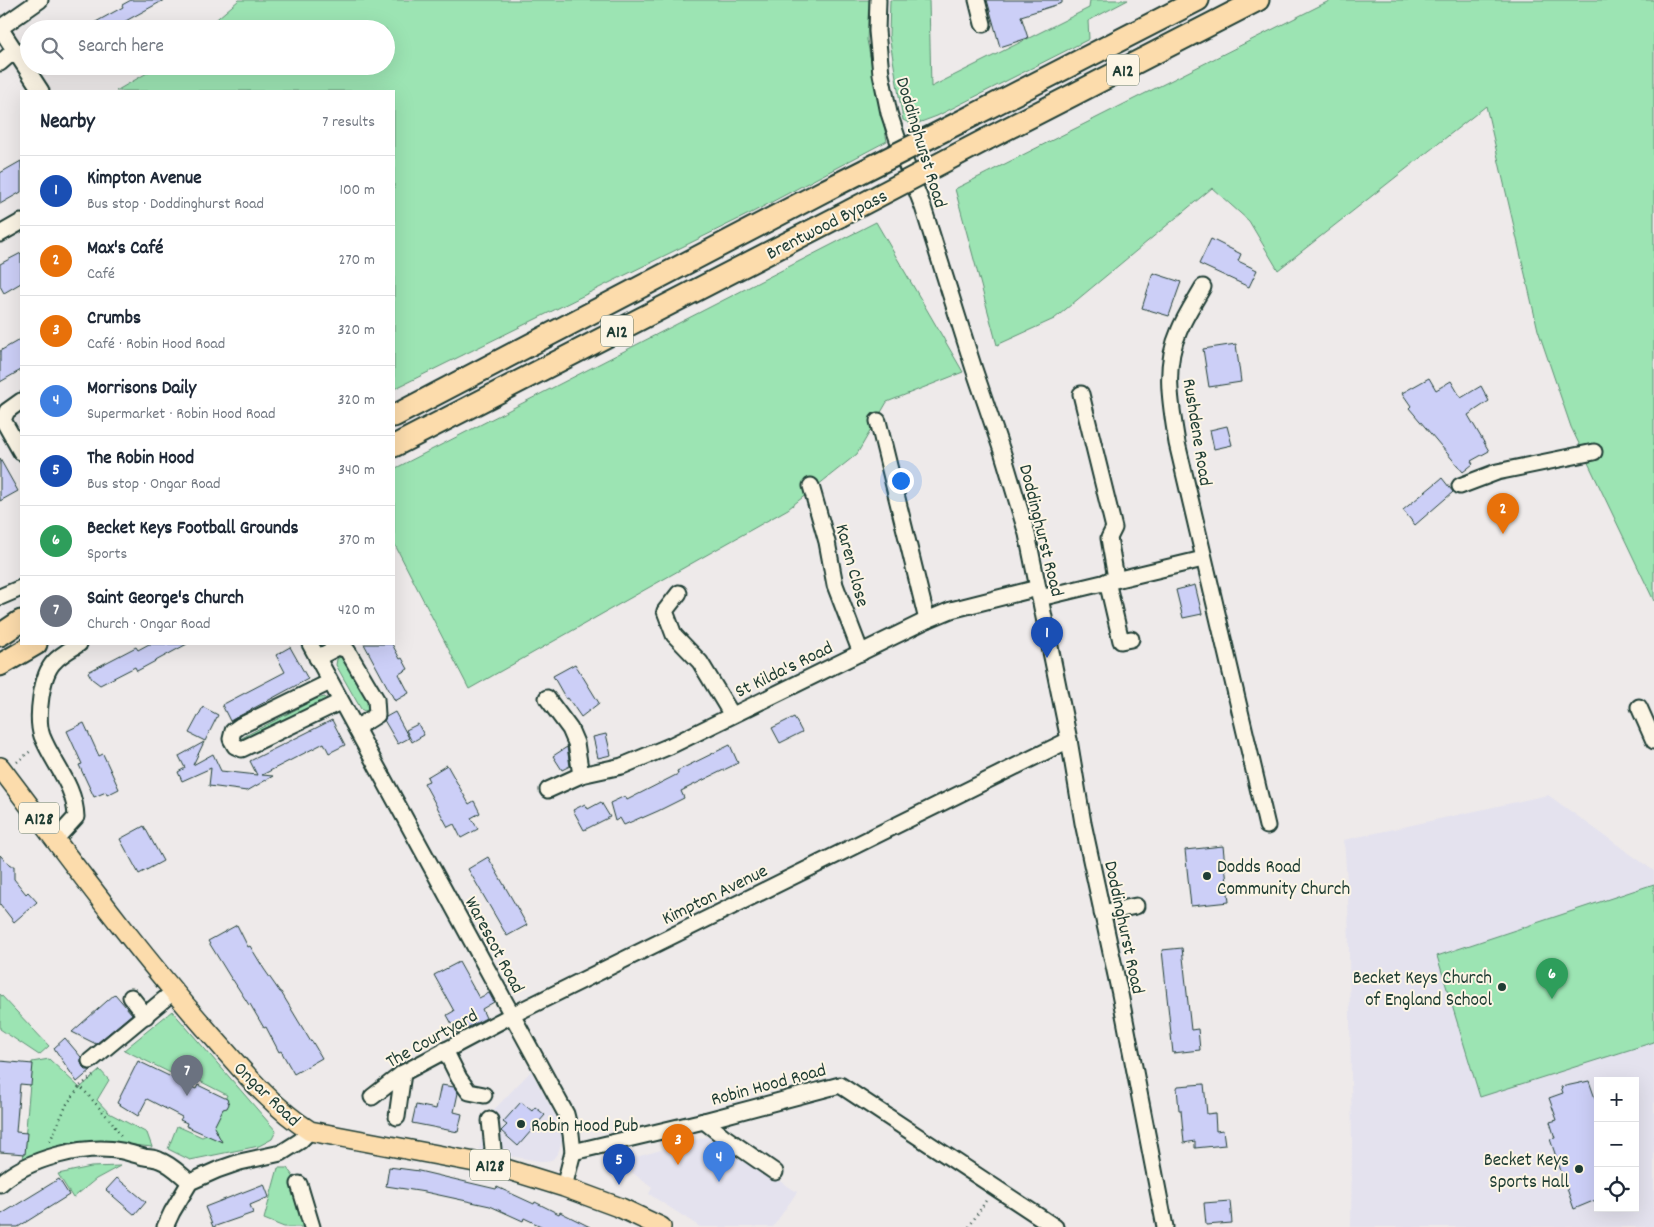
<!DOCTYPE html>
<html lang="en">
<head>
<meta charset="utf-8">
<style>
  body { margin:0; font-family:Dekko,sans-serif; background:#f2f2f3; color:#1f2937 }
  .controls { position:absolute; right:15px; bottom:15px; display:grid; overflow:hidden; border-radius:0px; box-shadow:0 5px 20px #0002 }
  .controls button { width:45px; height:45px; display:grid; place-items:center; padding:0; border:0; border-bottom:1px solid #e0e1e3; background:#fff; color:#1f2937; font:25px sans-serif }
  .you { position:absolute; left:900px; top:480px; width:18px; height:18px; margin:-12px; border:4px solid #fff; border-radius:50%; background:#1a73e8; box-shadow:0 0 0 8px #1a73e833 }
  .badge { display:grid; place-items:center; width:32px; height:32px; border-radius:50%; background:#db2777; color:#fff; font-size:16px; font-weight:700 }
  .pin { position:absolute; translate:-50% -41px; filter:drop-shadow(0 1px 2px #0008) }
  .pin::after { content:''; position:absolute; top:26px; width:18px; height:15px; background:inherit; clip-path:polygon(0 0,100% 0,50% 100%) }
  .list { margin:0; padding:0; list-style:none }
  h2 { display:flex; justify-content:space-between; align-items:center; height:65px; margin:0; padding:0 20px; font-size:21px }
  h2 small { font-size:16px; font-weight:400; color:#747a83 }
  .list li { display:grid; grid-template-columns:32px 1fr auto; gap:15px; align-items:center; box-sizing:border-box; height:70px; padding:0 20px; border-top:1px solid #e0e1e3 }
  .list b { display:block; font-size:19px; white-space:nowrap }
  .list p { margin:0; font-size:16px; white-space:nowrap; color:#747a83 }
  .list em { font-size:16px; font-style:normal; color:#747a83 }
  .icon { flex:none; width:28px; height:28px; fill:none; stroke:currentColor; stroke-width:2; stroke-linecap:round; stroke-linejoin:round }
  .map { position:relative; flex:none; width:1654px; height:1227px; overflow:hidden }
  .search { position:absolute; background:#fff; box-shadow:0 5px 20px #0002; left:20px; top:20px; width:375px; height:55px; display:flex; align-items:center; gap:12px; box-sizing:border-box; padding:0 18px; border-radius:28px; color:#747a83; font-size:19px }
  .panel { position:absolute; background:#fff; box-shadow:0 5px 20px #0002; left:20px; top:90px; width:375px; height:555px; border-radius:0px }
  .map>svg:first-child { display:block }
</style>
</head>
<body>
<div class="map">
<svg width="1654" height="1227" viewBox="0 0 1654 1227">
  <rect width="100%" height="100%" fill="#eeeaea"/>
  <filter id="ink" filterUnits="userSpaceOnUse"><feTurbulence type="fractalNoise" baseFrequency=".02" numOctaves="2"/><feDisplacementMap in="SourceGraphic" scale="10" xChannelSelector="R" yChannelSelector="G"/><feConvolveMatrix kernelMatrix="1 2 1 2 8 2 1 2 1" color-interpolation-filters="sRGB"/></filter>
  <g filter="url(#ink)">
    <g fill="#e4e2ee" fill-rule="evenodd">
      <path d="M1548,795l106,76v356h-303l1,-87 -4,-246 -4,-54zM1598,1081h37v127h-37z"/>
      <polygon points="531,1071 561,1126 563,1137 558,1153 553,1159 546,1162 479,1151 486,1118"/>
      <polygon points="713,1135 756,1166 797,1192 773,1227 700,1227 649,1194 652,1188 619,1162"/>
    </g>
    <g fill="#9ce4b3" stroke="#5e9074">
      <polygon points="239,0 869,0 867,40 887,141 751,213 394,389 394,91 116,91 159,66 386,66 386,29 205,29"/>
      <polygon points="890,0 929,0 931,87 1089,8 1090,0 1128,0 1088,21 1089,39 937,116 913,125 903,120 889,35"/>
      <polygon points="1331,0 1654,0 1654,601 1571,427 1538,330 1486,106 1278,270 1249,221 1212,188 1054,319 997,345 955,189"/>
      <polygon points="876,222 963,372 887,402 857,454 788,509 469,689 394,543 394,469"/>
      <polygon points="342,656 372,704 371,709 364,711 361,709 336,665 337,659"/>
      <polygon points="325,697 328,702 241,741 242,738 249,734 316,699"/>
      <polygon points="1654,884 1654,1042 1480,1097 1437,956"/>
      <polygon points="0,994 49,1046 39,1055 0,1029"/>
      <polygon points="172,1011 276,1131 272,1139 259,1146 190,1160 168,1149 177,1126 202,1137 211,1133 227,1095 190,1076 187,1081 124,1050"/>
      <polygon points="49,1059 80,1088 100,1070 109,1080 97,1100 109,1113 147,1133 152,1147 115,1143 23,1161 32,1062"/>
      <polygon points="120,1166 96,1179 73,1198 58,1174 91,1167"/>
      <polygon points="278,1168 287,1168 299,1184 309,1227 284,1227 264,1219"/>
    </g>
    <g fill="#cccff7" stroke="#1f3d34">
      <polygon points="131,0 164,0 122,23 125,29 83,29 123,7 122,5"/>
      <polygon points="987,0 1062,0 1062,3 1021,16 1028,38 1000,47"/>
      <polygon points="21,161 21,192 0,204 0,173"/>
      <polygon points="1211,239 1241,254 1238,261 1257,270 1249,287 1199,264"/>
      <polygon points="21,253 21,283 4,293 0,286 0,264"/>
      <polygon points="1153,273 1181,282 1169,316 1142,308"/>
      <polygon points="21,339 21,370 0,382 0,351"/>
      <polygon points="1236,344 1241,382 1209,387 1203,349"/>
      <polygon points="1429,378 1436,390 1451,381 1461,398 1481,386 1489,401 1468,415 1489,451 1471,461 1473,464 1463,472 1409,408 1411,406 1402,393"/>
      <polygon points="1227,426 1232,445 1214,449 1210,430"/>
      <polygon points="0,459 18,491 0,501"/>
      <polygon points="1442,478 1453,492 1415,525 1403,510"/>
      <polygon points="1195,585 1202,614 1183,618 1176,590"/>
      <polygon points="149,644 187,644 137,671 135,667 100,685 92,679 88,672 136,647 138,650"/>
      <polygon points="364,644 392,644 400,659 402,658 408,669 399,674 409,693 395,701"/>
      <polygon points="290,647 308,679 230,721 222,705 285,672 276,655"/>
      <polygon points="575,664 599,703 581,717 568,698 566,699 553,676"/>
      <polygon points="203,707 218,715 205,741 189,733"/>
      <polygon points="395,712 409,738 398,744 384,720 386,717"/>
      <polygon points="794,717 802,732 780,743 772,728"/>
      <polygon points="332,720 345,745 329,753 324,743 262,775 273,776 247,791 209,786 211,768 182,781 178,772 185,768 179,756 204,742 193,765 213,754 221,771 257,775 250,761"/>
      <polygon points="84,723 99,756 103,754 119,789 107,795 106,792 94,797 79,765 82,764 67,731"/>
      <polygon points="418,724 424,735 412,742 406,730"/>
      <polygon points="606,734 611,755 598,758 593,737"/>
      <polygon points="730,745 738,763 681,791 684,798 658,811 642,818 642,817 624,825 620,818 615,821 610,803 625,796 627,800 678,774 677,771"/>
      <polygon points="567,747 570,766 562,770 553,756"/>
      <polygon points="447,765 469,804 474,801 480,813 471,818 478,829 461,838 454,824 448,827 424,783 429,781 427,777"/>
      <polygon points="601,802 610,817 584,830 573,810 585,804 588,809"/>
      <polygon points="144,826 163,861 139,874 120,839"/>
      <polygon points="1223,846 1229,902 1191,906 1185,850"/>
      <polygon points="0,855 10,866 14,866 14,879 26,894 28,892 37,902 14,922 0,904"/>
      <polygon points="488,857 527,925 507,936 468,869"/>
      <polygon points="237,925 248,947 250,946 264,969 280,992 281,992 311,1042 312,1041 322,1058 294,1074 281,1051 279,1052 266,1027 264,1028 250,1004 249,1005 233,980 232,980 208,941"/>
      <polygon points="1182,948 1191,1030 1198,1029 1200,1050 1173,1053 1162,950"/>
      <polygon points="459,962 479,998 489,993 494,1002 482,1009 486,1018 457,1033 447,1015 454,1011 434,975"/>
      <polygon points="115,994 132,1014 96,1044 72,1032"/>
      <polygon points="65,1038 81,1057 81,1062 83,1067 86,1070 91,1070 77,1082 54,1048"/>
      <polygon points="0,1061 33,1064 31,1085 20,1084 16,1132 27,1133 25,1154 0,1152"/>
      <polygon points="138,1061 196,1089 198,1085 227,1099 229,1104 227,1108 223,1109 214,1127 222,1142 186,1126 187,1123 180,1120 182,1117 147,1099 138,1116 117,1103"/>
      <polygon points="1589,1081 1598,1107 1598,1199 1574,1209 1550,1139 1555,1138 1550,1122 1557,1120 1549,1098 1563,1093 1561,1087"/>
      <polygon points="1204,1084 1207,1114 1215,1113 1216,1131 1223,1130 1225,1145 1195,1148 1195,1141 1184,1143 1181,1110 1179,1110 1177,1088 1178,1086"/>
      <polygon points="441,1085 454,1087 458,1093 454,1112 462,1114 458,1132 412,1123 416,1105 436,1109"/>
      <polygon points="521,1102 532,1111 535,1107 545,1115 518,1146 501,1131 507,1125 503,1122"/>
      <polygon points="389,1167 419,1171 496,1189 497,1187 534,1204 535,1202 559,1214 560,1212 590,1227 543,1227 524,1218 523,1221 490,1206 425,1192 386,1186"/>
      <polygon points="117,1178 146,1202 135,1215 106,1190"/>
      <polygon points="59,1179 69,1195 18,1227 0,1227 0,1215"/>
      <polygon points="264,1184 269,1197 250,1205 253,1213 213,1227 205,1207"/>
      <polygon points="1230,1201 1232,1223 1206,1225 1204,1203"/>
    </g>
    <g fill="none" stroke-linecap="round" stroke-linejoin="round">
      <defs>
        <g id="minor">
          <polyline points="878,0 877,31 881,74 889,113 905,161 923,207 974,369 1003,454 1027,534 1069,740 1083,823 1120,994 1165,1227"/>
          <polyline points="977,0 983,24"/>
          <polyline points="0,28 41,91"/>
          <polyline points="0,28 40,0"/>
          <polyline points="0,63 15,50"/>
          <polyline points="0,234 21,222"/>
          <path d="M1203,287c-8,14 -18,29 -24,44 -16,36 -8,74 -2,112l90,383"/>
          <polyline points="1081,394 1114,528 1109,538 1116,578"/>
          <polyline points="21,401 7,411 3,420 21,452"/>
          <polyline points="878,421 927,620"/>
          <polyline points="811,486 827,542 835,585 861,653"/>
          <polyline points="1460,486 1497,472 1594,452"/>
          <polyline points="1107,581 1121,641 1131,639"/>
          <polyline points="679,593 665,611 674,635 700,662 732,715"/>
          <polyline points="0,597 21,588"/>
          <polyline points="1040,598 1203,559"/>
          <polyline points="310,644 566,1114 571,1134 573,1152 564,1187"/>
          <polyline points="317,658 338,647 347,650 376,699 377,715 356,728"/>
          <polyline points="330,682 240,726 233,731 231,739 235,746 242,749 340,702"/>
          <polyline points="547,698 570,729 576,743 581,775"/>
          <polyline points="1639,707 1654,741"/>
          <polyline points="548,790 581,775 622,766 670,746 927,620 951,610 1038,588"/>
          <path d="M55,840l21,-23c-1,-32 -23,-53 -34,-81 -6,-17 -1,-61 12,-74 6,-7 17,-13 25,-18"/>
          <polyline points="1102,913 1136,906"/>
          <polyline points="131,997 146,1016"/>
          <polyline points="445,1050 459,1078 469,1092 484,1095"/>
          <polyline points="90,1061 173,992"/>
          <polyline points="372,1097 403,1073 512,1015 1069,740"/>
          <polyline points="397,1117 403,1073"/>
          <polyline points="490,1120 493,1149 490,1165"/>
          <polyline points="704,1121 723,1136 775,1172"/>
          <polyline points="573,1152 704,1121 840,1085 1055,1227"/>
          <path d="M0,1184c28,-26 85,-40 122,-33 8,2 15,4 22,6 5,1 11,1 15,3 12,4 22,15 31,22"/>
          <polyline points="299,1184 312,1227"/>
          <polyline points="165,1227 172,1212 190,1182 217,1170 240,1162 281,1153 300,1141 310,1131"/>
        </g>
        <path id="major" d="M0,767c69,91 137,184 213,270 30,34 58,69 97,94l186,35 68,21 57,21 40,19"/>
        <g id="highway">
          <polyline points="974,115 1198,0"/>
          <polyline points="987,139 1258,0"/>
          <polyline points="394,416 826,190"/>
          <polyline points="394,446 840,216"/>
          <polyline points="0,635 21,621"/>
          <polyline points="0,665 36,644"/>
        </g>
      </defs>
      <use href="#minor" stroke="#1f3d34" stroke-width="19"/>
      <use href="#major" stroke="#1f3d34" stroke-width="22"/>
      <use href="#highway" stroke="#1f3d34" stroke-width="25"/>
      <g stroke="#1f3d34" stroke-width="2.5" stroke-dasharray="1 4" stroke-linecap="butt">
        <polyline points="17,762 32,750"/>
        <polyline points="93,1076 80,1086 112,1122 121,1137"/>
        <polyline points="50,1141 67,1104 80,1086"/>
        <polyline points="969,1227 987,1199"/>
      </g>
      <use href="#minor" stroke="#fcf5e5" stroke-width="15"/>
      <use href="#major" stroke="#fcdcac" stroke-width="19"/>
      <use href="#highway" stroke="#fcdcac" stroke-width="21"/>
      <defs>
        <g id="highway-bridge">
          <polyline points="826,190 974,115"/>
          <polyline points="840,216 987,139"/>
        </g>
      </defs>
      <use href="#highway-bridge" stroke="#1f3d34" stroke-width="25" stroke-linecap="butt"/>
      <use href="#highway-bridge" stroke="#fcdcac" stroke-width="21"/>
    </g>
  </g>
  <g fill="#1f3d34" stroke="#fcf5e5" stroke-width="2">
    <circle cx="1207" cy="876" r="5"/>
    <circle cx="1502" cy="987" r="5"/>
    <circle cx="521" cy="1124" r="5"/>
    <circle cx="1579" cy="1169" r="5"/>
  </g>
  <g text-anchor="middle" stroke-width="4" stroke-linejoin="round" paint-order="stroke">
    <g fill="#fcf5e5" stroke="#617469" stroke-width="1">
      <rect x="1107" y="54.5" width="32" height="31" rx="4"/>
      <rect x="601" y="315.5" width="32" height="31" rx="4"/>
      <rect x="19" y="802.5" width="40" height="31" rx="4"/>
      <rect x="470" y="1149.5" width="40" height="31" rx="4"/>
    </g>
    <g font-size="18" font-weight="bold" fill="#1f3d34">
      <text x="1123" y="76">A12</text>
      <text x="617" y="337">A12</text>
      <text x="39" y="824">A128</text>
      <text x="490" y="1171">A128</text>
    </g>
    <g font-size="19" fill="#1f3d34" stroke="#fcf5e5">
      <text transform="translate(923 142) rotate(73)" y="7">Doddinghurst Road</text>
      <text transform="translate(826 223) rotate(-27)" y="7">Brentwood Bypass</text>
      <text transform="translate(1199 432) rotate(81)" y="7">Rushdene Road</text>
      <text transform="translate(1043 530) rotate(76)" y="7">Doddinghurst Road</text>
      <text transform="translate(854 565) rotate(75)" y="7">Karen Close</text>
      <text transform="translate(783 668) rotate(-26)" y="7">St Kilda's Road</text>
      <text transform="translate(714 893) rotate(-26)" y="7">Kimpton Avenue</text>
      <text transform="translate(1126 927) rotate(78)" y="7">Doddinghurst Road</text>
      <text transform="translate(496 944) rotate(62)" y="7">Warescot Road</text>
      <text transform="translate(431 1037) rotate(-29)" y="7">The Courtyard</text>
      <text transform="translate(768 1083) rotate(-15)" y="7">Robin Hood Road</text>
      <text transform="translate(268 1093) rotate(44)" y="7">Ongar Road</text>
    </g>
    <g font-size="19" fill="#1f3d34" stroke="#fcf5e5" text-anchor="start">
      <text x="1217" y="872">Dodds Road<tspan x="1217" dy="22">Community Church</tspan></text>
      <text x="1492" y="983" text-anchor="end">Becket Keys Church<tspan x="1492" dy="22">of England School</tspan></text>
      <text x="531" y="1131">Robin Hood Pub</text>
      <text x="1569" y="1165" text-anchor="end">Becket Keys<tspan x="1569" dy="22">Sports Hall</tspan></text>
    </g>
  </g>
</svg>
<div class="controls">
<button>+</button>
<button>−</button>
<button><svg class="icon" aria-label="locate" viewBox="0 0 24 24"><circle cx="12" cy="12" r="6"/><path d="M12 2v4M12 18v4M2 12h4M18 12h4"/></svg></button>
</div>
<div class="you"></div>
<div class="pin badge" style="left:1047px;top:658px;background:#1a4fb4">1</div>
<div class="pin badge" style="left:1503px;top:534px;background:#e8710a">2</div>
<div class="pin badge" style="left:678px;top:1165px;background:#e8710a">3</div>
<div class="pin badge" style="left:719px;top:1182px;background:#3f7fe0">4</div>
<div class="pin badge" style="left:619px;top:1185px;background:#1a4fb4">5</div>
<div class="pin badge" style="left:1552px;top:999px;background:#2e9e5b">6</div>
<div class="pin badge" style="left:187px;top:1096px;background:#6b7280">7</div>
<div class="search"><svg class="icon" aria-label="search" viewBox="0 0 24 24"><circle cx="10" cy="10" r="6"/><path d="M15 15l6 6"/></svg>Search here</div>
<section class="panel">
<h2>Nearby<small>7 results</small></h2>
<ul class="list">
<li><span class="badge" style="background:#1a4fb4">1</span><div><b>Kimpton Avenue</b><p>Bus stop · Doddinghurst Road</p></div><em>100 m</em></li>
<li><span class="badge" style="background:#e8710a">2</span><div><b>Max's Café</b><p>Café</p></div><em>270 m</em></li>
<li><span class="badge" style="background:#e8710a">3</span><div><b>Crumbs</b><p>Café · Robin Hood Road</p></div><em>320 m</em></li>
<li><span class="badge" style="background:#3f7fe0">4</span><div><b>Morrisons Daily</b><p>Supermarket · Robin Hood Road</p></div><em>320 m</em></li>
<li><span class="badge" style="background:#1a4fb4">5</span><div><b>The Robin Hood</b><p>Bus stop · Ongar Road</p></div><em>340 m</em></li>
<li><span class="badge" style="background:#2e9e5b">6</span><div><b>Becket Keys Football Grounds</b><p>Sports</p></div><em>370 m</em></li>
<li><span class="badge" style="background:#6b7280">7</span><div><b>Saint George's Church</b><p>Church · Ongar Road</p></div><em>420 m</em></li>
</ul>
</section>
</div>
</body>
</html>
